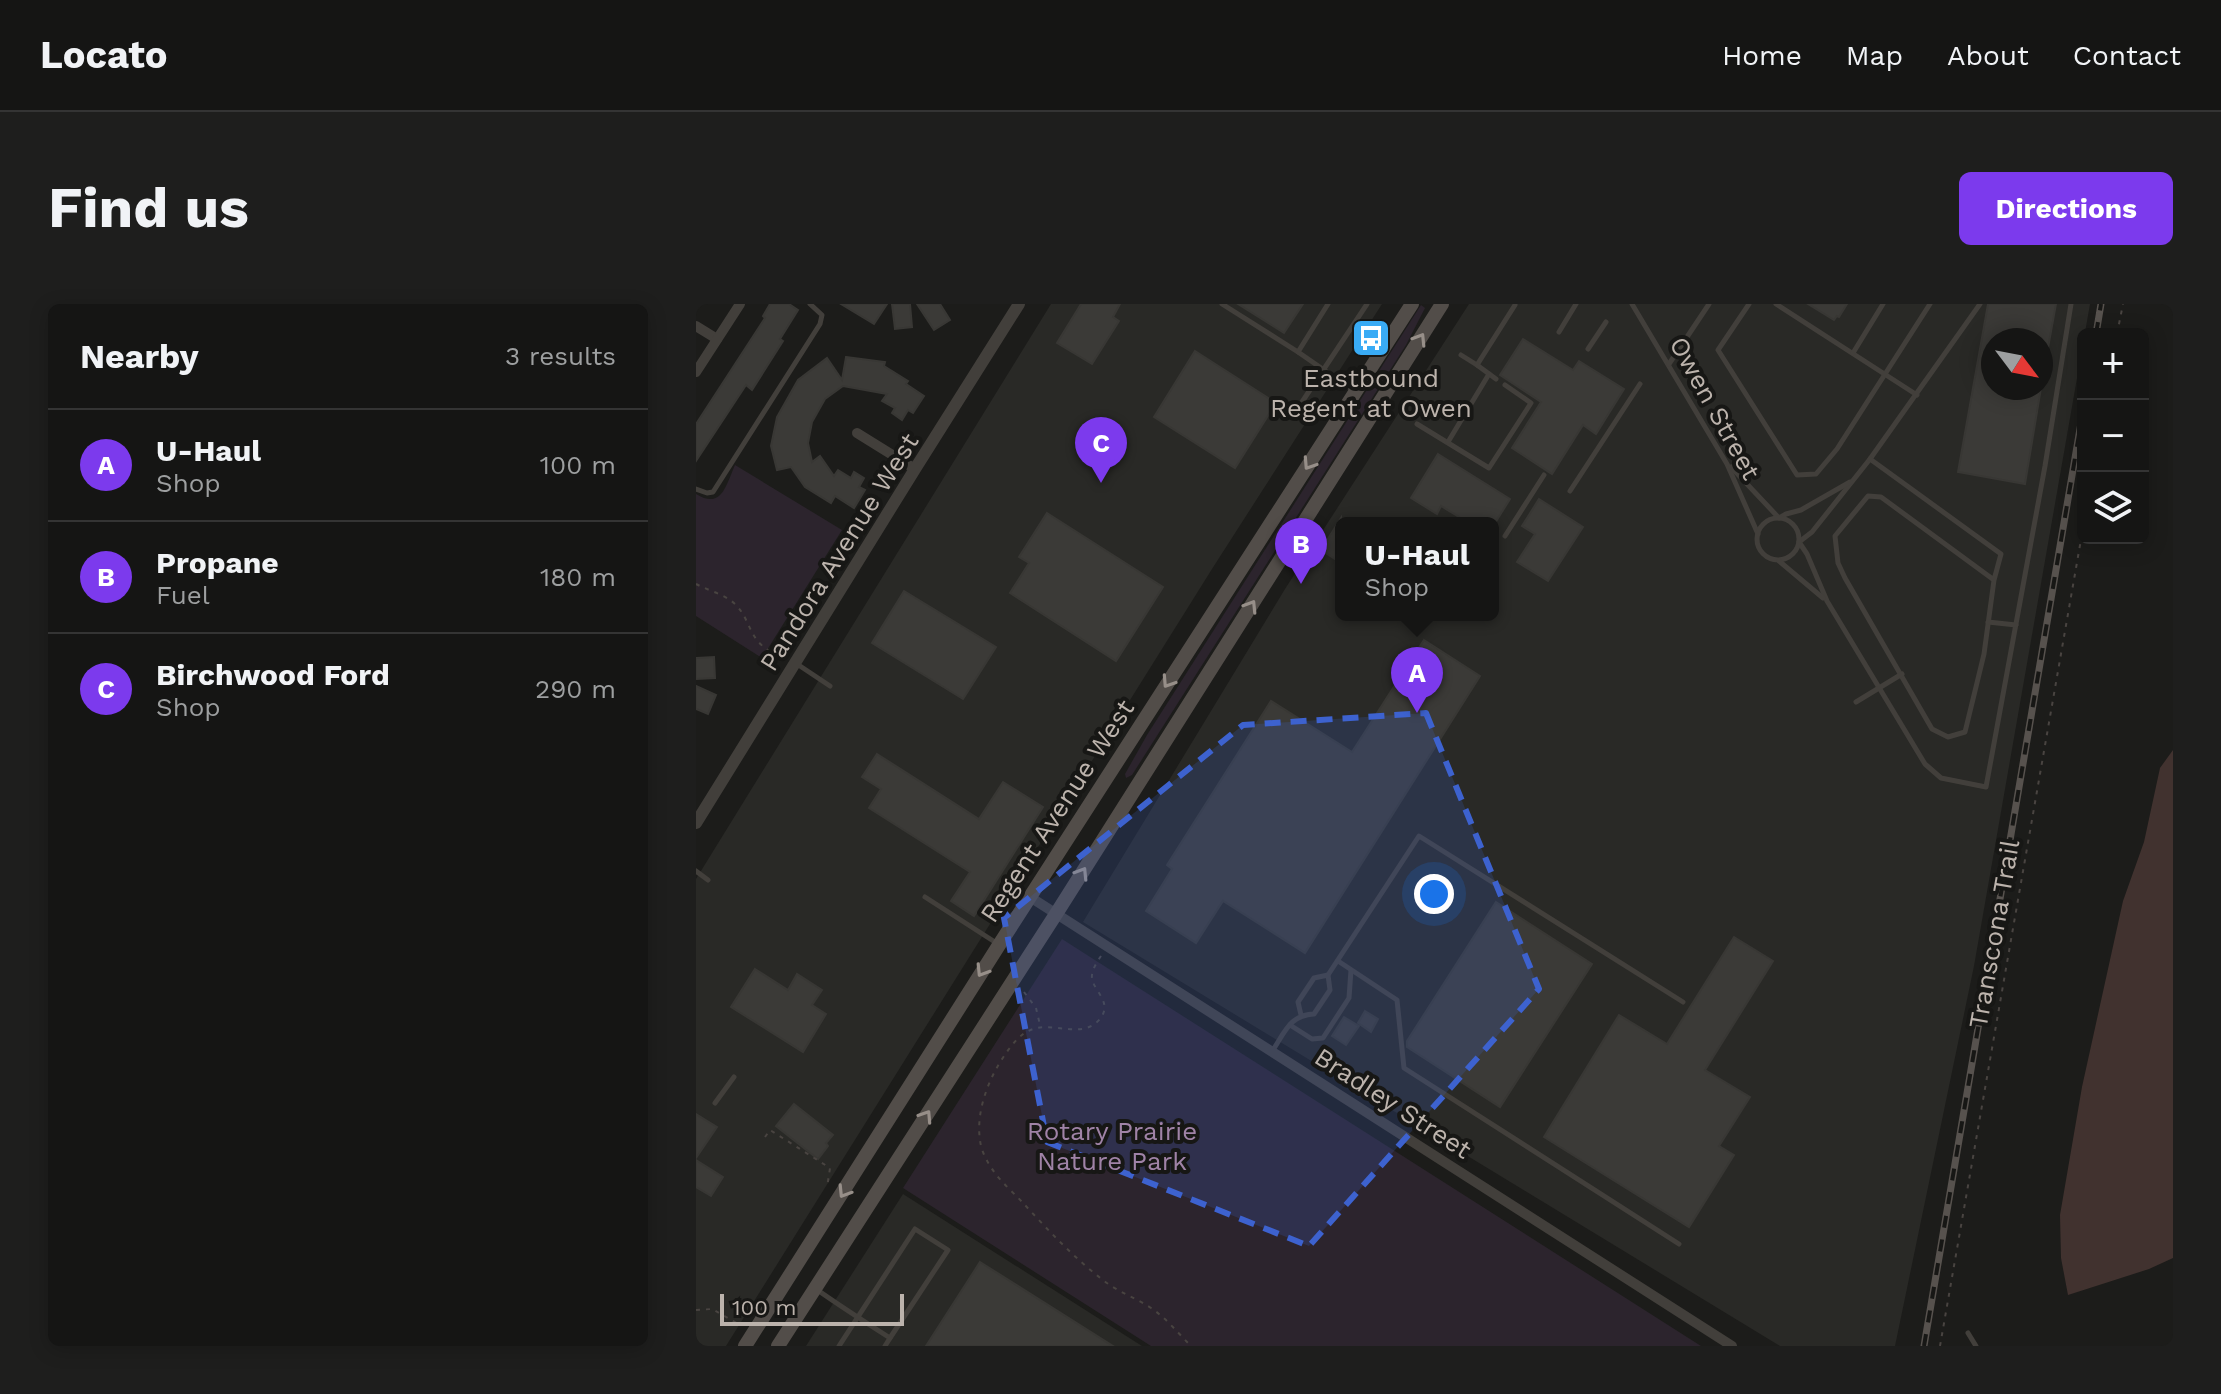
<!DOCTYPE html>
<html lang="en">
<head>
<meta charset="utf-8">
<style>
  body { margin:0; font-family:"Work Sans",sans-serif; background:#1e1e1d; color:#f1f3f6 }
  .controls { position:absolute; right:24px; top:24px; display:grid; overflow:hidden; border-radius:12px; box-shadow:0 4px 20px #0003 }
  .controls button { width:72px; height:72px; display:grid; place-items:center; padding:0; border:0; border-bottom:2px solid #343434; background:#151514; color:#f1f3f6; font:40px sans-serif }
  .compass { position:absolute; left:1285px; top:24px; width:72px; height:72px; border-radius:50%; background:#151514; box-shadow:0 4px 20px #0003; rotate:122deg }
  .scale { position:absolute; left:24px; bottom:20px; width:184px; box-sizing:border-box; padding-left:8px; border:4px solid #bcb3ac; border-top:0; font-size:22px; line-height:28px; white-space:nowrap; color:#bcb3ac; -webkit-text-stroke:6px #171715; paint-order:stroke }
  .you { position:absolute; left:738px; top:590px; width:28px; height:28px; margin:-20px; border:6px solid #fff; border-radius:50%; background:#1a73e8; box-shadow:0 0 0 12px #1a73e833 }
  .badge { display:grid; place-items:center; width:52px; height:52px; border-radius:50%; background:#7c3aed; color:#fff; font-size:26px; font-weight:700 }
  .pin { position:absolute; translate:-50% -66px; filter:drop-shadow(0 2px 4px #0008) }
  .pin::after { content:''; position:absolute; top:42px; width:28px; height:24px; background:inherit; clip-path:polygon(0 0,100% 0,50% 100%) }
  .popup { position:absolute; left:639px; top:213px; width:164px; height:104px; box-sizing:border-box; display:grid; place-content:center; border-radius:12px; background:#151514; filter:drop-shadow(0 2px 6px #0005); font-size:26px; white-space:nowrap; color:#9d9fa0 }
  .popup b { font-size:30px; color:#f1f3f6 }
  .popup::after { content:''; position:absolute; left:50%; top:100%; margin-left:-16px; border:16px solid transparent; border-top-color:#151514 }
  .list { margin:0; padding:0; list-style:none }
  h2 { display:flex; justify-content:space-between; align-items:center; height:104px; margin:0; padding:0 32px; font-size:34px }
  h2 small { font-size:26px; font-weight:400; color:#9d9fa0 }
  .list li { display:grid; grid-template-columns:52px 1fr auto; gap:24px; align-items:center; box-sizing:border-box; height:112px; padding:0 32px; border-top:2px solid #343434 }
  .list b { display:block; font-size:30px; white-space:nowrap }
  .list p { margin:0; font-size:26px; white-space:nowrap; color:#9d9fa0 }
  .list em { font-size:26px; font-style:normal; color:#9d9fa0 }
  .icon { flex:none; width:44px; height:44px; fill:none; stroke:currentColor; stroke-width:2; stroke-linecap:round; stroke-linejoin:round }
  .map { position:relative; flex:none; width:1477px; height:1042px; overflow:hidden; border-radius:12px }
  header { display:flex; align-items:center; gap:48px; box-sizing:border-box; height:112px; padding:0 40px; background:#151514; border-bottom:2px solid #343434 }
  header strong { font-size:38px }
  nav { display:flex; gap:44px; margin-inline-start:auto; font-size:28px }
  .intro { display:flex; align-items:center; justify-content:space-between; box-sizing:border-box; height:192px; padding:0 48px }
  h1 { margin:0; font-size:56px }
  .button { padding:20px 36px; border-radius:12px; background:#7c3aed; color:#fff; font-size:28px; font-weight:700 }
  main { display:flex; gap:48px; padding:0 48px }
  aside { flex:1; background:#151514; border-radius:12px; box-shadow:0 4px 20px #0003 }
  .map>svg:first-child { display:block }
</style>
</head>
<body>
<header>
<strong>Locato</strong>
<nav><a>Home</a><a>Map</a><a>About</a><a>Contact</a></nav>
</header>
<div class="intro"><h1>Find us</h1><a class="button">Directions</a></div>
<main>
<aside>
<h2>Nearby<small>3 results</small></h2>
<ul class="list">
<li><span class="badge">A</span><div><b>U-Haul</b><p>Shop</p></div><em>100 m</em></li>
<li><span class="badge">B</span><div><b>Propane</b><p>Fuel</p></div><em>180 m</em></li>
<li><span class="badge">C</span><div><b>Birchwood Ford</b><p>Shop</p></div><em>290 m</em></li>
</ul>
</aside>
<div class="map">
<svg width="1477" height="1042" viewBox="0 0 1477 1042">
  <rect width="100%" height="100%" fill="#1c1c1a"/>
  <g fill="#292926" fill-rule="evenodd">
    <polygon points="355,0 686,0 516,265 30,1042 0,1042 0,575"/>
    <path d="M773,0h621l-116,662 -79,380h-115l-697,-424 202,-333zM1297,36h48v48h-48zM645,219h152v92h-152z"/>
    <polygon points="207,890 446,1042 110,1042"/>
  </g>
  <g fill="#2c242d">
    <polygon points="725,1 729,4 710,41 436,471 430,474 429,470 451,431"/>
    <path d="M39,161l107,65 -80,128 -66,-42v-122c26,16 30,-9 39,-29z"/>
    <polygon points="366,635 402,658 1005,1042 455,1042 207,884"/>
  </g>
  <polygon fill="#41322f" points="1477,446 1477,954 1453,965 1372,991 1365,954 1364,911 1386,783 1427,597 1448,538 1464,464"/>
  <g fill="#3b3a37" stroke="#383734" stroke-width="2">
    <polygon points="74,0 93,0 102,6 84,35 87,37 56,86 50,81 0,157 0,120 69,14 67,12"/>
    <polygon points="145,0 191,0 178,20"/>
    <polygon points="196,0 214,0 216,23 199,25"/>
    <polygon points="221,0 244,0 254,16 238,26"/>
    <polygon points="385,0 424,0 417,13 423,17 396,60 361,39"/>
    <polygon points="542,0 607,0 588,29"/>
    <polygon points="1112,0 1151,0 1143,13 1141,12 1138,16"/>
    <polygon points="1292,0 1360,0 1350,55 1345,55 1345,36 1297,36 1297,84 1345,84 1329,180 1262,168"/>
    <polygon points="827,35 877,66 883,57 928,85 900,130 887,121 856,170 816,144 845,98 804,71"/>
    <polygon points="499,47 580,99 539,164 458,113"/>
    <polygon points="150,53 189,58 188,62 212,77 210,80 228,92 217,109 212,106 206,116 196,109 199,104 186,97 191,90 147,82 129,95 116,118 112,139 116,158 124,152 138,172 142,166 155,174 158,168 168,174 163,183 169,186 158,204 139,192 135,199 109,183 95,163 81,166 75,142 81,113 102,76 131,54 146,76"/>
    <polygon points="742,150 814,195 799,219 773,219 745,202 741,210 715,194"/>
    <polygon points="843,195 887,223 852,277 821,258 839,230 826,222"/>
    <polygon points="351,209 467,283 420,357 314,289 333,259 323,253"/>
    <polygon points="645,214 645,259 625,246"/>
    <polygon points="208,287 300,343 267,395 176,339"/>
    <polygon points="728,336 784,372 609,649 527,597 500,639 450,607 476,565 471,561 575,397 656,448"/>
    <polygon points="18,353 19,374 0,375 0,354"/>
    <polygon points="0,382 20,391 12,410 0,405"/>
    <polygon points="181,450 283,515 307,478 347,503 278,612 255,597 274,568 173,504 185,485 166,473"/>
    <polygon points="800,598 896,660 804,803 711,743 711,737"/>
    <polygon points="1038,633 1077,657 1009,766 1054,793 1023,842 1038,851 993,923 848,833 923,711 971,740"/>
    <polygon points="59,665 92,686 101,670 126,686 116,701 130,710 107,748 35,703"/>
    <polygon points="669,707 682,715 675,728 662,719"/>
    <polygon points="648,713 663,722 650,741 636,732"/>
    <polygon points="98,800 137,831 130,839 132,842 122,855 80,822"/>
    <polygon points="0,810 21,823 0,854"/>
    <polygon points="0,856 27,873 15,892 0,883"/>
    <polygon points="284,958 417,1042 230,1042"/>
  </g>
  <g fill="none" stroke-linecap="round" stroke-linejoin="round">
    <g stroke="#494441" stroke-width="2" stroke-dasharray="4 6" stroke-linecap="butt">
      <polyline points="1421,30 1427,0"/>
      <path d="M0,280c13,7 29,10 40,21 15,16 12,32 33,46"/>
      <path d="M405,652c-4,6 -10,15 -9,22 1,13 24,26 5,44 -24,21 -57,-13 -84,22 -20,24 -38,63 -33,96 1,11 8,24 15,33 8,11 20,21 29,31 25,27 50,54 79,76 15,12 33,18 48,28 15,10 27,25 40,38"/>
      <polyline points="328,688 340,704 344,721"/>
      <polyline points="69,833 74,826 134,864 131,884"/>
      <polyline points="0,1006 16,1005 44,1021"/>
      <polyline points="1244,1042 1387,224"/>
    </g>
    <g stroke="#423f3b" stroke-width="5">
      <polyline points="526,0 602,48 632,0"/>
      <polyline points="936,0 1031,160 1062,230"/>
      <polyline points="1053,0 1022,46 1101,171 1120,170 1141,145 1234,0"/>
      <polyline points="1080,0 1221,91"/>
      <polyline points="1284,0 1174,155 1116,228 1103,238 1111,250 1131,297 1229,460 1245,474 1290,483 1349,162 1375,0"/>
      <polyline points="863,28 880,0"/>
      <polyline points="892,45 910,18"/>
      <polyline points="602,48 657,86"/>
      <polyline points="1157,49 1187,0"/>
      <polyline points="765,51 781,61 819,1"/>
      <polyline points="973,60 1013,0"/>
      <polyline points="781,61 800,75"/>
      <polyline points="606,98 671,0"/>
      <polyline points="721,120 793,164 835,99 809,81"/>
      <polyline points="752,138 793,70"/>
      <polyline points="1174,155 1305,250 1298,276 1288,350 1269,428 1252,433 1236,425 1149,274 1142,259 1139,232 1172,192 1185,193 1298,276"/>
      <polyline points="1035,163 1083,214 1090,210 1105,206 1154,178"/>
      <polyline points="0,185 11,189 17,188 124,20 126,11 114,0"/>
      <polyline points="874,187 944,80"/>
      <circle cx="1082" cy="235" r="21"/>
      <polyline points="809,232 848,171"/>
      <polyline points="1083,257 1127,294"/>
      <polyline points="1292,318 1320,321"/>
      <polyline points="101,360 134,382"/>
      <polyline points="1160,398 1206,370"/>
      <polyline points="0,567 12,576"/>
      <polyline points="229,593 302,640"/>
      <polyline points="642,657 701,696 708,764 983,940"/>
      <polyline points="632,671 723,532 987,698"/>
      <polyline points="594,721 616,735 627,734 653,694 655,666"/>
      <path d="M577,746c12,-18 17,-35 41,-36l16,-24 -2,-15 -14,3 -16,24 3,13"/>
      <polyline points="19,799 38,773"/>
      <path d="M120,985c24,17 49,33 74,49l58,-88 -33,-21 -76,117"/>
      <polyline points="1272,1029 1280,1042"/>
      <polyline points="189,1042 194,1034"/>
    </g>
    <g stroke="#423f3b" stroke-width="10">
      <polyline points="0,22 21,35"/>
      <polyline points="0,68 44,0"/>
      <polyline points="161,129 219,165"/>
      <polyline points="334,593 1036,1042"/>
    </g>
    <polyline stroke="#423f3b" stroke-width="12" points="0,519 219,165 323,0"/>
    <g stroke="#524d49" stroke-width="14">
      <polyline points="49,1042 303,641 716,0"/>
      <polyline points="82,1042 360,610 746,0"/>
    </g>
    <defs>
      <g id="rail">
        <polyline points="1400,30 1405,0"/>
        <polyline points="1228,1042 1387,107"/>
      </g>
    </defs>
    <use href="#rail" stroke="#57524e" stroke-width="7"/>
    <use href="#rail" stroke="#171715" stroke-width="4" stroke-dasharray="12" stroke-linecap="butt"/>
  </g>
  <defs><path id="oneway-chevron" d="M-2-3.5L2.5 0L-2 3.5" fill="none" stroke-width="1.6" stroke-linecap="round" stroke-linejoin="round" transform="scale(2)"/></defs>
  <g stroke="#978f89">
    <use href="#oneway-chevron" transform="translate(724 35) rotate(-58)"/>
    <use href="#oneway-chevron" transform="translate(613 160) rotate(123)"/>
    <use href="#oneway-chevron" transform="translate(555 302) rotate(-58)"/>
    <use href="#oneway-chevron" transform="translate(472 378) rotate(123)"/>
    <use href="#oneway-chevron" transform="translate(386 569) rotate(-58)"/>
    <use href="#oneway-chevron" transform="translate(286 667) rotate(122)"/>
    <use href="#oneway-chevron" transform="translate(230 812) rotate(-57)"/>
    <use href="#oneway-chevron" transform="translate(148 888) rotate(122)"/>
  </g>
  <path fill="#3d62cf" fill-opacity="0.2" stroke="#3d62cf" stroke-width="6" stroke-dasharray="16 10" stroke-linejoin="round" d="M730,409l113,276 -230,257 -262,-104 -43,-224 239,-193z"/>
  <defs>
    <symbol id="bus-square" viewBox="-11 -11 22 22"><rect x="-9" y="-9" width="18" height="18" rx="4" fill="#39abf5" stroke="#171715"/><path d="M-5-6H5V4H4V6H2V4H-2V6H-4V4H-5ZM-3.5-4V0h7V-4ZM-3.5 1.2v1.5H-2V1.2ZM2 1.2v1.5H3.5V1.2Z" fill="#fff"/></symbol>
  </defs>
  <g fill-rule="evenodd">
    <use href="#bus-square" x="653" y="12" width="44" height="44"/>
  </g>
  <g text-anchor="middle" stroke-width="8" stroke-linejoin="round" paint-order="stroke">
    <g font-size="26" fill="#bcb3ac" stroke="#171715">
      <text x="675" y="83">Eastbound<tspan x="675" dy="30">Regent at Owen</tspan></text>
    </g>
    <g font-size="26" fill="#bcb3ac" stroke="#171715">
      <text transform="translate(1019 104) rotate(61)" y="9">Owen Street</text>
      <text transform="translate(143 248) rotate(-58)" y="9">Pandora Avenue West</text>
      <text transform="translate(361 507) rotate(-57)" y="9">Regent Avenue West</text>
      <text transform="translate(1298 630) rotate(-80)" y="9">Transcona Trail</text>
      <text transform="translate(697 799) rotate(33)" y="9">Bradley Street</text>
    </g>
    <g font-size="26" fill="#a083a7" stroke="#171715">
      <text x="416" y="836">Rotary Prairie<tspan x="416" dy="30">Nature Park</tspan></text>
    </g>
  </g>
</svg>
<div class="controls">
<button>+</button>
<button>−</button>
<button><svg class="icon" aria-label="layers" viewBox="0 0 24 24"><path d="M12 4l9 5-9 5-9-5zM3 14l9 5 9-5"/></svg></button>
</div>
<svg class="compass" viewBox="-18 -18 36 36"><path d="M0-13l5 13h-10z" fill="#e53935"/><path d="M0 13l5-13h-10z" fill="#9d9fa0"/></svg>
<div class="scale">100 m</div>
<div class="you"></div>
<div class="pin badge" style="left:721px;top:409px">A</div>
<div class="popup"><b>U-Haul</b>Shop</div>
<div class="pin badge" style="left:605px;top:280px">B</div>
<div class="pin badge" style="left:405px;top:179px">C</div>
</div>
</main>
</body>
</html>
